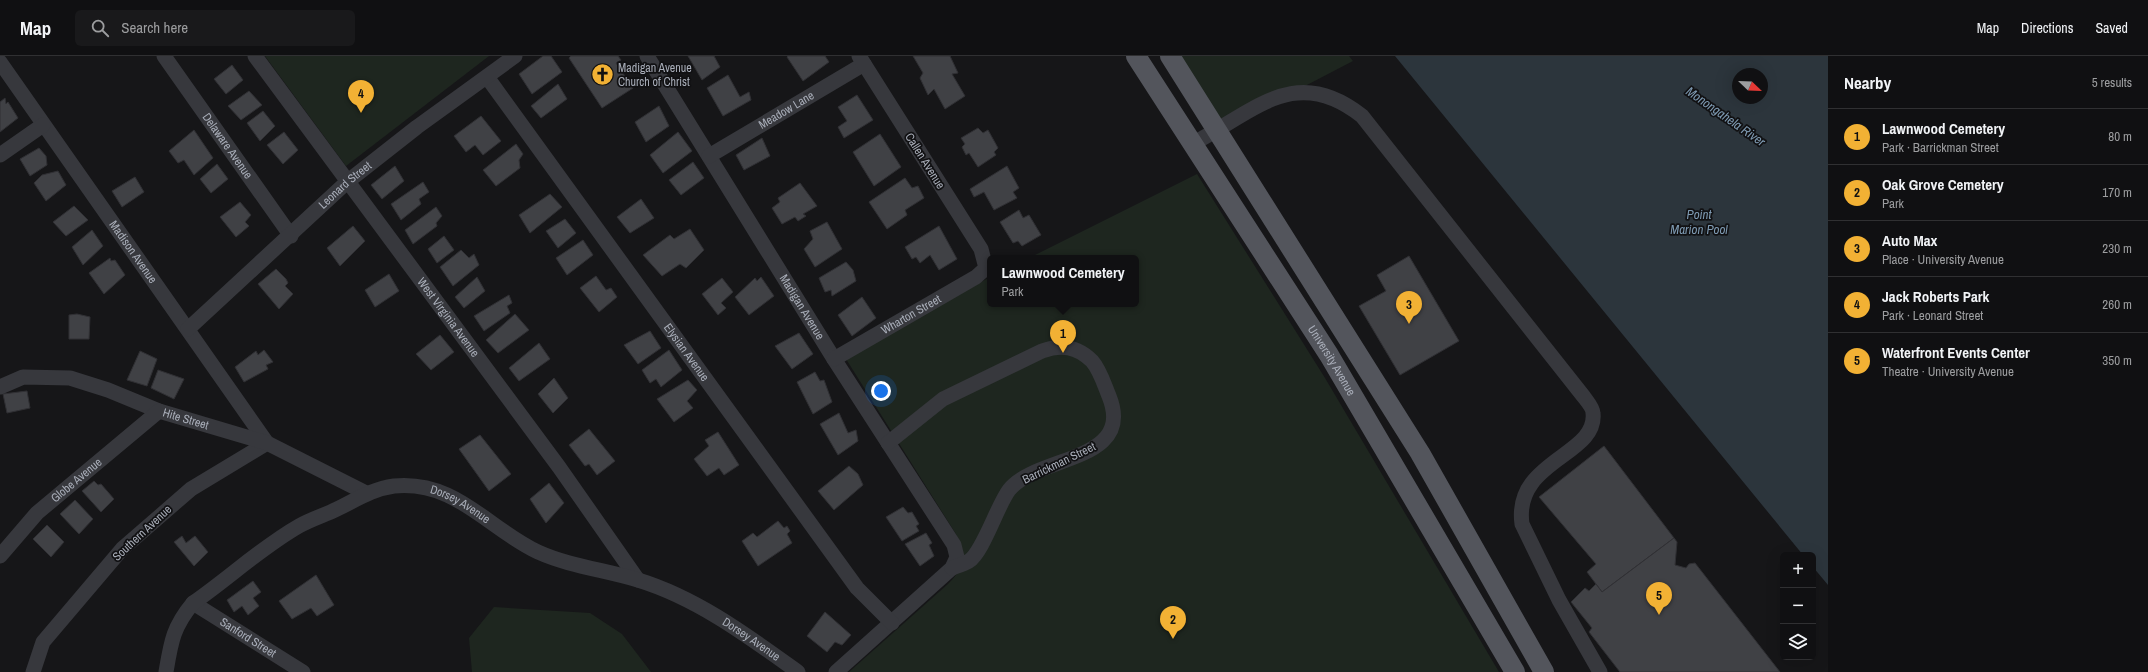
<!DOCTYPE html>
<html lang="en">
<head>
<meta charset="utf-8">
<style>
  body { margin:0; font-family:"Archivo Narrow",sans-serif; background:#19191b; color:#f1f3f6 }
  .controls { position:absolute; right:12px; bottom:12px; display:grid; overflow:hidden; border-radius:6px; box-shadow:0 4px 16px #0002 }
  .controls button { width:36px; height:36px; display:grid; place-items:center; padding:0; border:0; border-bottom:1px solid #303032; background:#101012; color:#f1f3f6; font:20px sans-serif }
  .compass { position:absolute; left:1732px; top:12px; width:36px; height:36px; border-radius:50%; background:#101012; box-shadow:0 4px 16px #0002; rotate:113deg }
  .you { position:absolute; left:881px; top:335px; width:14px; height:14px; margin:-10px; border:3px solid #fff; border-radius:50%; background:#1a73e8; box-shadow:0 0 0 6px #1a73e833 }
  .badge { display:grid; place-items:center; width:26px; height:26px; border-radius:50%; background:#f2b134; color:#111; font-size:13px; font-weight:700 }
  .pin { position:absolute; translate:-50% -33px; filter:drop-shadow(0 1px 2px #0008) }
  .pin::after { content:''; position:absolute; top:21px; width:14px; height:12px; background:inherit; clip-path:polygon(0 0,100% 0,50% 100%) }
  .popup { position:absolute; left:987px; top:199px; width:152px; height:52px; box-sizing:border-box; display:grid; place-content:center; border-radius:6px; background:#101012; filter:drop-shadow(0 1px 3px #0005); font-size:13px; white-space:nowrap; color:#9c9d9f }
  .popup b { font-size:15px; color:#f1f3f6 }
  .popup::after { content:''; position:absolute; left:50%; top:100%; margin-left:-8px; border:8px solid transparent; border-top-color:#101012 }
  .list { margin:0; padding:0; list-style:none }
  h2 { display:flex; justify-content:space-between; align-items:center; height:52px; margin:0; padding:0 16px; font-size:17px }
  h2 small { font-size:13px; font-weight:400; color:#9c9d9f }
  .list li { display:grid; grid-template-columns:26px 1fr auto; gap:12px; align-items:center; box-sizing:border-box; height:56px; padding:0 16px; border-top:1px solid #303032 }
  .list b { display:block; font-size:15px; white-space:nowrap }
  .list p { margin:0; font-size:13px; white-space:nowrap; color:#9c9d9f }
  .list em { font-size:13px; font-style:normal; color:#9c9d9f }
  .icon { flex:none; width:22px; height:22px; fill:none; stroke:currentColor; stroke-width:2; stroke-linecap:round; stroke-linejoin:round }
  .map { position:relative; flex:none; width:1828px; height:616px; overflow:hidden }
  header { display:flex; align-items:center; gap:24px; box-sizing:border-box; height:56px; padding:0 20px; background:#101012; border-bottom:1px solid #303032 }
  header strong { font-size:19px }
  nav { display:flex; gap:22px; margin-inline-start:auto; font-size:14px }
  .search { width:280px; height:36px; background:#19191b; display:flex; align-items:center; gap:10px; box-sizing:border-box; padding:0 14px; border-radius:6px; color:#9c9d9f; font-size:15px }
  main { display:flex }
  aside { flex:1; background:#101012 }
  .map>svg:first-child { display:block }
</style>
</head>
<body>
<header>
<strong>Map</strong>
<div class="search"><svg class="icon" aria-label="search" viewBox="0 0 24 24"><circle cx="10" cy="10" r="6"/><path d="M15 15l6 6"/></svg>Search here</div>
<nav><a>Map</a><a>Directions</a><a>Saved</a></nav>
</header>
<main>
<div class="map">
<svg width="1828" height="616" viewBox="0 0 1828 616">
  <rect width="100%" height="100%" fill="#161618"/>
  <g fill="#1e261f">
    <polygon points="265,0 489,0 346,110"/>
    <polygon points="1168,0 1349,0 1353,5 1217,76"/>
    <path d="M1197,118l128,204 174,294h-650l99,-88c19,-20 19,-30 6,-53l-108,-172 144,-82v27h146v-46h-107z"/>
    <polygon points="494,551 590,557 622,578 651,616 472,616 469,582"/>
  </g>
  <path fill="#2c353c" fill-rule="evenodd" d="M1395,0h433v529l-15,-18v-12h-10zM1738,18h24v24h-24z"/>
  <g fill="#404145" stroke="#303034">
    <polygon points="543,0 551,0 562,16 532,38 519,18"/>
    <polygon points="571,0 618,0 621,4 616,7 633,32 602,52 569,2"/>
    <polygon points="688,0 714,0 720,11 702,24"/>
    <polygon points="788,0 825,0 829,6 803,25 787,1"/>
    <polygon points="913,0 950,0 958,17 952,18 965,40 945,53 934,33 928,39 920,22 923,17"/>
    <polygon points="232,9 243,24 226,38 214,23"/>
    <polygon points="728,19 740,41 749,36 751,44 723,60 707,32"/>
    <polygon points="558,28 567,43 541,62 531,50"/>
    <polygon points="249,35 262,49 241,64 228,50"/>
    <polygon points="857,39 873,64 844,82 838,71 847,65 838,51"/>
    <polygon points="5,42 6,48 8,46 18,62 0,76 0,46"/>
    <polygon points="659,50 669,70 646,86 635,66"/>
    <polygon points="263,55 275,70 260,85 247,67"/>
    <polygon points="481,60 501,85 483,99 475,89 466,96 454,80"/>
    <polygon points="978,72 983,77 988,74 998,92 994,96 996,99 978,111 969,97 966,99 962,91 965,88 961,82"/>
    <polygon points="194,74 213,102 194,119 184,104 178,107 169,95"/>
    <polygon points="284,76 298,94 283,108 267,89"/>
    <polygon points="678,76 692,95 663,117 650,99"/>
    <polygon points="880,78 901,111 874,130 853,96"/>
    <polygon points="762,82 770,100 744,114 736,99"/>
    <polygon points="516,88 523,98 519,104 520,112 496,130 483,114"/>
    <polygon points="39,92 46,100 47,109 30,120 20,103"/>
    <polygon points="693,106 704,122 681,139 669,124"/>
    <polygon points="217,108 228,123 211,137 200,123"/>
    <polygon points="395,110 404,125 382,143 371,129"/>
    <polygon points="1007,110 1019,132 1013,136 1017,142 994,154 984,136 974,141 970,133"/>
    <polygon points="58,115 66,129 46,145 34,127 42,119"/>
    <polygon points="135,121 144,136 122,151 112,135"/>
    <polygon points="905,122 912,132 918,130 924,142 905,154 907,159 887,173 869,146"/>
    <polygon points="423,126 429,136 419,143 421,148 401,164 391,148"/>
    <polygon points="800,127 817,150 803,158 806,160 798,165 795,161 782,168 772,152 780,146 778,142"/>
    <polygon points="550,138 562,151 530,177 519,159"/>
    <polygon points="641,143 654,162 630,177 617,161"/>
    <polygon points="240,146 251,159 245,166 249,170 236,181 220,161"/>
    <polygon points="74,150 88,164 66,180 53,166"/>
    <polygon points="436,151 442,160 436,167 437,170 413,188 405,174"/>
    <polygon points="1019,154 1023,162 1029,159 1041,179 1022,190 1018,185 1013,187 1000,166"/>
    <polygon points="565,163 576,177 558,192 546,175"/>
    <polygon points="827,166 842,193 815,211 804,193 813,183 810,175"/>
    <polygon points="353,170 365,185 340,210 327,192"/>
    <polygon points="939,170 957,203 939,214 930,199 920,207 916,201 912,203 905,191"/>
    <polygon points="690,173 704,194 686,212 680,208 662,220 643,199 670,179 674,183"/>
    <polygon points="92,174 103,190 83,209 72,191"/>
    <polygon points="444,180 454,194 437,207 428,193"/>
    <polygon points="583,184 593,199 567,219 556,202"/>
    <polygon points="461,194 469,202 474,198 479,209 453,230 440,211"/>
    <polygon points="1409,200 1459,285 1400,319 1359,250 1386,235 1377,219"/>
    <polygon points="110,202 111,205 115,204 125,219 104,238 89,217"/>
    <polygon points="846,206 853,214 856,225 832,240 831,234 825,236 819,222"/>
    <polygon points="276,213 286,223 288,227 285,230 293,238 279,253 258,228"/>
    <polygon points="389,218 399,235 375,251 365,234"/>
    <polygon points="596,220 606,234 611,232 617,241 599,256 580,232"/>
    <polygon points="477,221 485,235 464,252 455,241"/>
    <polygon points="761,221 774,240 749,259 735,241 755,222 757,225"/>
    <polygon points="722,222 733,236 721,247 726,252 718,259 702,238"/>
    <polygon points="509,239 512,247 507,250 510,257 484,275 474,260"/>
    <polygon points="862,241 876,262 852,280 838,259"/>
    <polygon points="77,258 90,261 89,283 69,283 69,259"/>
    <polygon points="515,258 529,274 498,297 486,284"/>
    <polygon points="650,275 661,292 638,308 624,289"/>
    <polygon points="799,277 813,298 792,313 775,290"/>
    <polygon points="440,279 454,296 431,314 416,298"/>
    <polygon points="539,287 550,303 519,325 509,312"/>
    <polygon points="264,294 273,306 266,309 268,313 244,326 235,311 256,295 258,299"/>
    <polygon points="669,294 682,314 661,331 656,323 650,327 642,314"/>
    <polygon points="140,295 157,303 147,330 127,324"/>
    <polygon points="158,314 184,323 174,343 151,332"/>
    <polygon points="815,316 820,325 824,324 832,346 813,358 797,326"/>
    <polygon points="554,322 568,342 553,357 538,338"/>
    <polygon points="688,324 697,334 687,345 693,352 674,366 657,343"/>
    <polygon points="27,335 30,352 7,357 3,338"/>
    <polygon points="839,357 848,377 856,374 858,385 838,399 820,368"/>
    <polygon points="589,373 615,405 597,419 589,408 585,410 569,389"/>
    <polygon points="718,376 739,409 724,419 719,412 707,420 694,403 709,390 705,384"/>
    <polygon points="480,379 511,418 489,435 459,393"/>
    <polygon points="1604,390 1674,482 1602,536 1587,516 1596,508 1539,441"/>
    <polygon points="849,410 858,418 863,429 834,454 818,435"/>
    <polygon points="94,425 98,429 101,428 114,443 101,456 82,435"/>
    <polygon points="549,427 564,447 546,467 530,443"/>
    <polygon points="75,444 93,463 79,478 60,458"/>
    <polygon points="903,451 908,457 912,456 919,468 916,470 919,475 902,485 886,461"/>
    <polygon points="778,465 784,472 787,470 790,475 787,478 792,487 758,510 742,485 753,477 757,481"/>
    <polygon points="47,469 64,486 51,501 33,483"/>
    <polygon points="926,477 932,487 929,489 934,500 920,510 905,488"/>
    <polygon points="182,480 186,487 195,480 208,496 194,510 174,486"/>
    <polygon points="1674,482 1677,486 1675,509 1686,512 1689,508 1695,507 1780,616 1620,616 1589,576 1592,572 1571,546 1585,532 1589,535 1596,528 1602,536"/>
    <polygon points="316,519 334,549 317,560 311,552 292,563 279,545"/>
    <polygon points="253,525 261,536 253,542 259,550 248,559 242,550 234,556 227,544"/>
    <polygon points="825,556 851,579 842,589 835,586 827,596 807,580"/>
  </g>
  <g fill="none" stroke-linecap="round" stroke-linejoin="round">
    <g stroke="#37383d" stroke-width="15">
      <path id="s1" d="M164,0l127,180"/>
      <path id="s2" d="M255,0l304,411 79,113"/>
      <path id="s3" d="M647,0l187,303 120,186 3,12 -5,11 -116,104"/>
      <path id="s4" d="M0,6l267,381 -76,46 -69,60 -79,93 -10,30"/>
      <path id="s5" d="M487,21l370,511 35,35"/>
      <path d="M1192,88c62,-32 103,-81 170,-28l222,281c3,4 9,11 9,16 5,43 -80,47 -71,111l37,76 41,72"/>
      <polyline points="0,99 43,69"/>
      <path id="s6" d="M709,100l155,-92"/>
      <path id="s7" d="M188,273l159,-147 70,-55 98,-71"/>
      <path id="s8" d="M834,303l142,-82 10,-9 -5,-19 -122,-193"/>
      <path id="s9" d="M0,331l23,-10 47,1 38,12 51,21 108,32 99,50"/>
      <path d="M888,387l55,-44 99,-48c19,-7 35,-5 50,10 8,9 12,23 17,35 27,67 -73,59 -100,94 -12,16 -26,62 -40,71 -5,3 -12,5 -17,7"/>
      <path id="s10" d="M0,500l37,-43 122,-102"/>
      <path id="s11" d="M193,547l110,69"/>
      <path id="s12" d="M166,616c5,-30 7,-45 27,-69 36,-25 69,-56 106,-77 12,-7 26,-11 38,-17 19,-9 35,-20 57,-23 62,-6 93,42 144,66 31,14 67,18 100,28 59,18 110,56 160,92"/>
    </g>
    <g stroke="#53555c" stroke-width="20">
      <path id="s13" d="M1136,0l193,299 186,317"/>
      <polyline points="1170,0 1420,397 1544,616"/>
    </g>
  </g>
  <defs>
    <symbol id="church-disc" viewBox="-11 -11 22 22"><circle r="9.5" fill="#f2b134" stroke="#111113"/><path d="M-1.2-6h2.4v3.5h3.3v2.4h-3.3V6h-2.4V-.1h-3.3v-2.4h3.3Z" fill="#111"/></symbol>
  </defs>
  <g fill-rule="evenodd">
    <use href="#church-disc" x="590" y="6" width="25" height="25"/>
  </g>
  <g text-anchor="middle" stroke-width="3.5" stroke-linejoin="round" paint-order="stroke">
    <g font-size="12" fill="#a8adb8" stroke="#111113" text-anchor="start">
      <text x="618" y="16">Madigan Avenue<tspan x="618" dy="14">Church of Christ</tspan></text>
    </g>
    <g font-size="12" fill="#a8adb8" stroke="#111113">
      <text dy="4" stroke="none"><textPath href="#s6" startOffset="90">Meadow Lane</textPath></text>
      <text dy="4" stroke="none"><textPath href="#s1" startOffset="110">Delaware Avenue</textPath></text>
      <text transform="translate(925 105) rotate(58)" y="4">Callen Avenue</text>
      <text dy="4" stroke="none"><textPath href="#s7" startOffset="213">Leonard Street</textPath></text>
      <text dy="4" stroke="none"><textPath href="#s4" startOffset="232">Madison Avenue</textPath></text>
      <text dy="4" stroke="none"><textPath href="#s3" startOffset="295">Madigan Avenue</textPath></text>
      <text dy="4" stroke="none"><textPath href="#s8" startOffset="89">Wharton Street</textPath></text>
      <text dy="4" stroke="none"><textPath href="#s2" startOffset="325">West Virginia Avenue</textPath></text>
      <text dy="4" stroke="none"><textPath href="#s5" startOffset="340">Elysian Avenue</textPath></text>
      <text dy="4" stroke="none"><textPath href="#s13" startOffset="362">University Avenue</textPath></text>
      <text dy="4" stroke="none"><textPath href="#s9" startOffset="195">Hite Street</textPath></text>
      <text transform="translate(1059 407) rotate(-26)" y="4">Barrickman Street</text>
      <text dy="4" stroke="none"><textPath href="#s10" startOffset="108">Globe Avenue</textPath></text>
      <text dy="4" stroke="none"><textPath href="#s12" startOffset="380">Dorsey Avenue</textPath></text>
      <text transform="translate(142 477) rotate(-43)" y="4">Southern Avenue</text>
      <text dy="4" stroke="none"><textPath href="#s11" startOffset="65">Sanford Street</textPath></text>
      <text dy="4" stroke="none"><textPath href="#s12" startOffset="704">Dorsey Avenue</textPath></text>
    </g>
    <g font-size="13" font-style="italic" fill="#7f9bb3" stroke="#111113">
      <text transform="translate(1726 60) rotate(35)" y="5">Monongahela River</text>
      <text x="1699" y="163">Point<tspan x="1699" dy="15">Marion Pool</tspan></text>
    </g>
  </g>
</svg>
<div class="controls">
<button>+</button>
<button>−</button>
<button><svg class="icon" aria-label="layers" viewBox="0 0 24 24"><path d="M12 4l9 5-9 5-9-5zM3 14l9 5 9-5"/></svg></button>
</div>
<svg class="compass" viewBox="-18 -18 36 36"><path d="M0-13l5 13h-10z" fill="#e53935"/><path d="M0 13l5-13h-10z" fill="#9c9d9f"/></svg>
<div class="you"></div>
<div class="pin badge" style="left:1063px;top:297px">1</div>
<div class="popup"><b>Lawnwood Cemetery</b>Park</div>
<div class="pin badge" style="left:1173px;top:583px">2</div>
<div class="pin badge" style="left:1409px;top:268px">3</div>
<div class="pin badge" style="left:361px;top:57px">4</div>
<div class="pin badge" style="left:1659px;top:559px">5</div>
</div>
<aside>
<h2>Nearby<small>5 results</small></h2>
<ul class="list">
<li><span class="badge">1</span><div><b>Lawnwood Cemetery</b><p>Park · Barrickman Street</p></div><em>80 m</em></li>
<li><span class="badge">2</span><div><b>Oak Grove Cemetery</b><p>Park</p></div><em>170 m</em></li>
<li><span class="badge">3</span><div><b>Auto Max</b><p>Place · University Avenue</p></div><em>230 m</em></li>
<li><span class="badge">4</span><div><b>Jack Roberts Park</b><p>Park · Leonard Street</p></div><em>260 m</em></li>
<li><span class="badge">5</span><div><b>Waterfront Events Center</b><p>Theatre · University Avenue</p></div><em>350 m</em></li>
</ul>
</aside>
</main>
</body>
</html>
